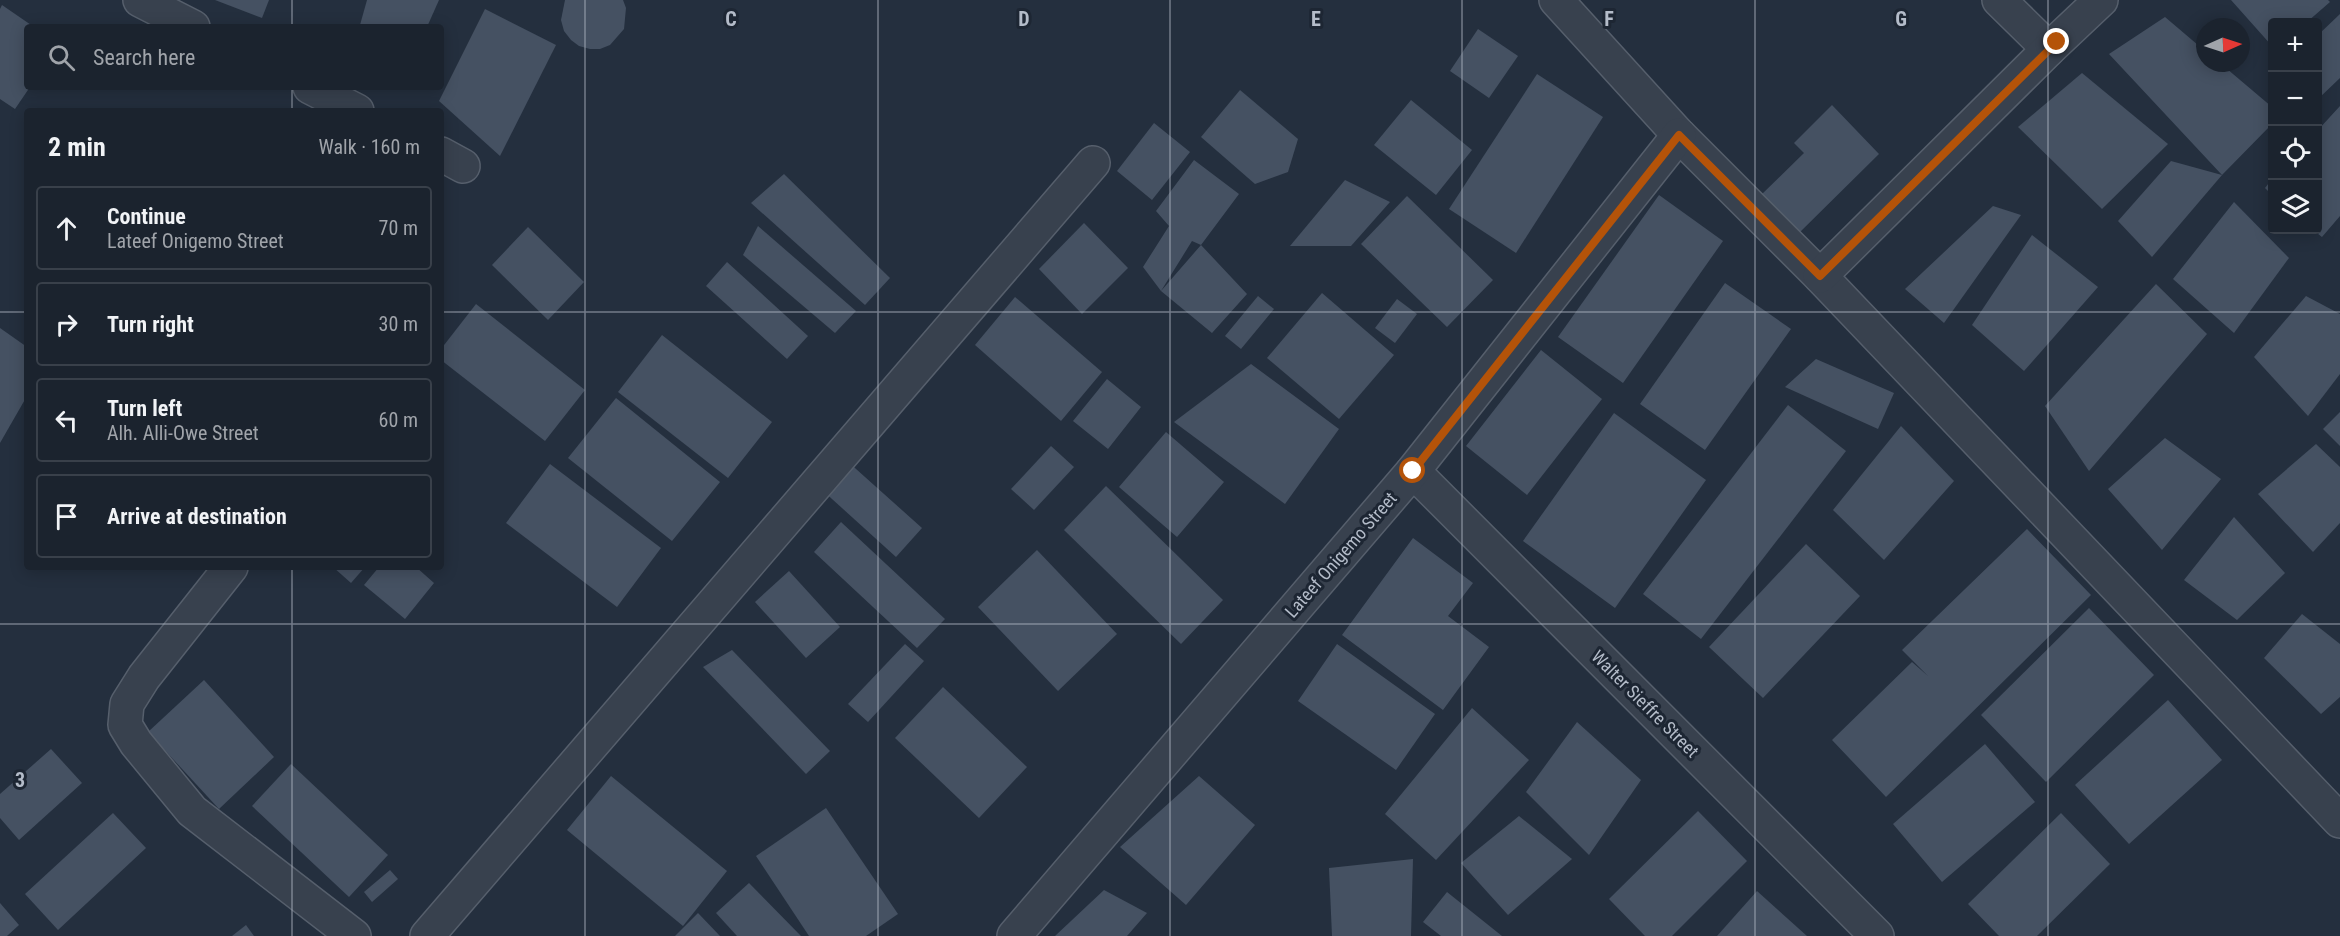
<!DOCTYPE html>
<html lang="en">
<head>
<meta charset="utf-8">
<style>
  body { margin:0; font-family:"Roboto Condensed",sans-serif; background:#282f3a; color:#f1f3f6 }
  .controls { position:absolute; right:18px; top:18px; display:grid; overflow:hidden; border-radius:6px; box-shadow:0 3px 15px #0003 }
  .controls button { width:54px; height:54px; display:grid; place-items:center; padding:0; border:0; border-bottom:2px solid #39404a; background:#1b232e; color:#f1f3f6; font:30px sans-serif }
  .compass { position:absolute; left:2196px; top:18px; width:54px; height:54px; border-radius:50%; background:#1b232e; box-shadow:0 3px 15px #0003; rotate:87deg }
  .stop { position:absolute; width:18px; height:18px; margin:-14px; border:4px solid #b45309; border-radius:50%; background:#fff }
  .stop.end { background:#b45309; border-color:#fff; box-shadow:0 2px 6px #0008 }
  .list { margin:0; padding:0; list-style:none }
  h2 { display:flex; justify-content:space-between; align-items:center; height:78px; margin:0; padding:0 24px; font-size:26px }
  h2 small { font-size:20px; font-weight:400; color:#a0a4aa }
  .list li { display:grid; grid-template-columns:39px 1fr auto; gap:18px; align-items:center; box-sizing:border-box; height:84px; margin:0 12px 12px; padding:0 12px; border:2px solid #39404a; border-radius:6px }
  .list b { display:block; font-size:22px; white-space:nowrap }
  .list p { margin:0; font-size:20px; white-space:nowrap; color:#a0a4aa }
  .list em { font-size:20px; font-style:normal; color:#a0a4aa }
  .icon { flex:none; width:33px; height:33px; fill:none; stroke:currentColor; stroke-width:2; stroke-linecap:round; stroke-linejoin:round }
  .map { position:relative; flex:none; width:2340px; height:936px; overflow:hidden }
  .search { position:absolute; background:#1b232e; box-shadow:0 3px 15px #0003; left:24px; top:24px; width:420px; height:66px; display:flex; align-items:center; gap:15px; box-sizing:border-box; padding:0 21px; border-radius:6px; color:#a0a4aa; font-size:22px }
  .panel { position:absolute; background:#1b232e; box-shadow:0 3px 15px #0003; left:24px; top:108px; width:420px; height:462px; border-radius:6px }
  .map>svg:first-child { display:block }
</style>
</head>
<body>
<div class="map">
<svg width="2340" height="936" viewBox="0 0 2340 936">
  <rect width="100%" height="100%" fill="#242f3e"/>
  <g fill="#455162">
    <polygon points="215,0 269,0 262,18"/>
    <polygon points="367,0 439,0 427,27 365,27 360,25"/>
    <polygon points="565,0 623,0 626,8 624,29 610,45 600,49 590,49 579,46 571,40 564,31 561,20"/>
    <polygon points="2231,0 2328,0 2330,2 2307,22 2272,22 2272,46"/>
    <polygon points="2,5 34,27 27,27 27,87 30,87 15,109 0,99 0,9"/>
    <polygon points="485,9 556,45 500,156 439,101"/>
    <polygon points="2340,14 2340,78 2318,99 2318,35"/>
    <polygon points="2165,17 2205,51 2205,63 2220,63 2272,107 2272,124 2222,175 2109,54"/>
    <polygon points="1478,29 1518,56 1489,98 1450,71"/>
    <polygon points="2082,73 2168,144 2102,209 2018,127"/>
    <polygon points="1537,74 1603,117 1516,253 1449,209"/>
    <polygon points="1240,90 1298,139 1288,172 1255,184 1201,137"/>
    <polygon points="1411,100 1472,150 1436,195 1374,145"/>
    <polygon points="1832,105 1879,154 1798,234 1760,196 1804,153 1794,143"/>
    <polygon points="2340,106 2340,216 2322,237 2313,230 2318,230 2318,130"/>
    <polygon points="1154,123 1190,152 1152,200 1117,171"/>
    <polygon points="1194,160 1239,194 1201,245 1192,241 1161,291 1201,245 1247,294 1212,333 1161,291 1143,267 1169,226 1156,211"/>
    <polygon points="2171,161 2222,175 2152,257 2118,221"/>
    <polygon points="784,174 890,278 865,305 751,203"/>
    <polygon points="2272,179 2272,195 2265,188"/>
    <polygon points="1345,180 1390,202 1351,246 1290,246"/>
    <polygon points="1659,195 1723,241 1623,383 1558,337"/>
    <polygon points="1407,196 1493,280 1447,327 1361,244"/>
    <polygon points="2234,202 2289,258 2234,333 2173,279"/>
    <polygon points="1993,206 2021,215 1944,323 1905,289"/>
    <polygon points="1084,223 1128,268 1082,314 1039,269"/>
    <polygon points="758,226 856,311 835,333 743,255"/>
    <polygon points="528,227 584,282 548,320 492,265"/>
    <polygon points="2032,235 2098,287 2024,371 1972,325"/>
    <polygon points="727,262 808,336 787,359 706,286"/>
    <polygon points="1725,283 1791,329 1705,450 1640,404"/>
    <polygon points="2156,284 2207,334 2089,471 2045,406"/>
    <polygon points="1322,293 1394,355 1339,419 1267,358"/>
    <polygon points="1258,296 1274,309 1241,349 1225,336"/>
    <polygon points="2306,296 2340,314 2340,374 2308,416 2254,357"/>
    <polygon points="1015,297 1102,372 1061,421 975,345"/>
    <polygon points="1397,299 1417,314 1395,343 1375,328"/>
    <polygon points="476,304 585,390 545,441 441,360 441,349"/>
    <polygon points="0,328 27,347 27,396 0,443"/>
    <polygon points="662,335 772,422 728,478 618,392"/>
    <polygon points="1541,350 1602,399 1527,495 1466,446"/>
    <polygon points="1816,359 1894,393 1878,429 1785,387"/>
    <polygon points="1251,364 1339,429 1285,504 1174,422"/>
    <polygon points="1107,379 1141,407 1108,449 1073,421"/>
    <polygon points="616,398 720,482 672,541 568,458"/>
    <polygon points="1788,405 1846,451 1701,639 1643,594"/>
    <polygon points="2340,412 2340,446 2323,429"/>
    <polygon points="1614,413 1706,480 1615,608 1523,541"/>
    <polygon points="1901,426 1954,481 1884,560 1833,510"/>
    <polygon points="1166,432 1224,482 1177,537 1119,487"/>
    <polygon points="2165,438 2221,479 2162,550 2108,489"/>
    <polygon points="2316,444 2340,467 2340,523 2313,552 2258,494"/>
    <polygon points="1051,446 1074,467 1034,510 1011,489"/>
    <polygon points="846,460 922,528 896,557 821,489"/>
    <polygon points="550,464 661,548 617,607 506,523"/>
    <polygon points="1106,486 1223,600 1181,644 1064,530"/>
    <polygon points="2234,517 2285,573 2237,620 2184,580"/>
    <polygon points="841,522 945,619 917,648 814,552"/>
    <polygon points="2027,529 2091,595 1886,797 1832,740 1912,662 1928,676 1902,650"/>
    <polygon points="1413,538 1473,583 1448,616 1489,647 1443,710 1342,635"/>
    <polygon points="1806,544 1860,596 1763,698 1709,647"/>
    <polygon points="1037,550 1117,634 1058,691 978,607"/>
    <polygon points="333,567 365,567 351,583"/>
    <polygon points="379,567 416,567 434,583 405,619 364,585"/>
    <polygon points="789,571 840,627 806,658 755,602"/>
    <polygon points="2089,608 2154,675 2046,782 1981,715"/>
    <polygon points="2302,614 2340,644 2340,697 2321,714 2264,658"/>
    <polygon points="905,644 924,661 868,722 848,704"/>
    <polygon points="1337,644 1435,714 1396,770 1298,701"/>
    <polygon points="732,650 830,751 806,774 703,667"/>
    <polygon points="204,680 274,757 219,809 148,732"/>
    <polygon points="943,687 1027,767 979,818 895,738"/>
    <polygon points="2168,700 2222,760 2129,844 2075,785"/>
    <polygon points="1472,708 1529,760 1436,860 1385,814"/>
    <polygon points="1577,722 1641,780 1589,855 1526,792"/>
    <polygon points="1985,744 2035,802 1942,882 1893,824"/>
    <polygon points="51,749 82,783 19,840 0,818 0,794"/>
    <polygon points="291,764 388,855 349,897 252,806"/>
    <polygon points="611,776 727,871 683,926 567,830"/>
    <polygon points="1199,776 1255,825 1186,905 1120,847"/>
    <polygon points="826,808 898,914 866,936 809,936 756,856"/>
    <polygon points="1698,811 1747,861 1672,936 1645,936 1609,899"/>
    <polygon points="113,813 146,848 58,930 25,894"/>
    <polygon points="2061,813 2110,864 2037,936 1999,936 1968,904"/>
    <polygon points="1519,816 1572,859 1508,915 1461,863"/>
    <polygon points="1413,859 1411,936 1332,936 1329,868"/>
    <polygon points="390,870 398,879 372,902 364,892"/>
    <polygon points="749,883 801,936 737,936 716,913"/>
    <polygon points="1104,890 1147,913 1127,936 1055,936"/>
    <polygon points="1757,891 1807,936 1717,936"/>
    <polygon points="1447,892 1502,936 1441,936 1423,922"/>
    <polygon points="0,903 19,925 7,936 0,936"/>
    <polygon points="698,913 720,936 675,936"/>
    <polygon points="246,925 254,936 232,936"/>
  </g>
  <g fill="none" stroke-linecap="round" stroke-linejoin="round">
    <defs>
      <g id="street">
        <polyline points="140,0 193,27"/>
        <polyline points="1556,0 1679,135 1820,276 2340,821"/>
        <polyline points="1999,0 2049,49"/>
        <polyline points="310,87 357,111"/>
        <polyline points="441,154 463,166"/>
        <polyline points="1820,276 2049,49 2101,0"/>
        <polyline points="1413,471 1877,936"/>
        <polyline points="231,567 144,677 127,704 125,725 136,743 192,811 354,936"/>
        <polyline points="427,936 1093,163"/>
        <polyline points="1014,936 1413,471 1679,135"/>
      </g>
    </defs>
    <use href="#street" stroke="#565f6c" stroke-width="36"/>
    <use href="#street" stroke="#38414e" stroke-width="33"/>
  </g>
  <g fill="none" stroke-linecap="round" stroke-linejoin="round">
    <polyline stroke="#b45309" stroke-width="8" points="1413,471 1679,135 1820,276 2057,42"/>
  </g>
  <path fill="none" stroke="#b4bcc9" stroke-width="1.5" stroke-opacity="0.55" d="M292,0v27M585,0v936M878,0v936M1170,0v936M1462,0v936M1755,0v936M2048,0v936M292,87v24M0,312h27M441,312h1899M292,567v369M0,624h2340"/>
  <g text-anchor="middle" stroke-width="6" stroke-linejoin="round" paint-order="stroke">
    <g font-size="18" fill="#b4bcc9" stroke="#1d2633">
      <text transform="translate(1341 555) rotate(-49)" y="6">Lateef Onigemo Street</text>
      <text transform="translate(1645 704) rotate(45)" y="6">Walter Sieffre Street</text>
    </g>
  </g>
  <g font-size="20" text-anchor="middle" font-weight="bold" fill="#b4bcc9" stroke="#1d2633" stroke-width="6" stroke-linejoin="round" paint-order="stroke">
    <text x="731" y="26">C</text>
    <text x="1024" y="26">D</text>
    <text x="1316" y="26">E</text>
    <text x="1609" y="26">F</text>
    <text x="1901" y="26">G</text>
    <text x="20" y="787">3</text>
  </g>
</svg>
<div class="controls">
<button>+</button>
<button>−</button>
<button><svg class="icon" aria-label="locate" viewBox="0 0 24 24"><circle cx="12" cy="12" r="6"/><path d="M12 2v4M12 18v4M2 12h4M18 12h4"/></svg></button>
<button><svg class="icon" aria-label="layers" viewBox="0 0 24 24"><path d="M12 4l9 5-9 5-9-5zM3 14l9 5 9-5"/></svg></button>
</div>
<svg class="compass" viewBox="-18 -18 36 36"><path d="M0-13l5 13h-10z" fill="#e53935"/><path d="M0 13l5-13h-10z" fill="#a0a4aa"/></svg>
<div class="stop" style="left:1413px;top:471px"></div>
<div class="stop end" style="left:2057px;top:42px"></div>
<div class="search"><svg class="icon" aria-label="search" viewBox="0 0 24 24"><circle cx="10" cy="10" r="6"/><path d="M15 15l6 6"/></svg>Search here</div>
<section class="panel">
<h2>2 min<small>Walk · 160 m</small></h2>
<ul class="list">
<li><svg class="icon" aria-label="ahead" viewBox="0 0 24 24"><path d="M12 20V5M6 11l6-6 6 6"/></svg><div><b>Continue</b><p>Lateef Onigemo Street</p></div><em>70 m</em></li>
<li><svg class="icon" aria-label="right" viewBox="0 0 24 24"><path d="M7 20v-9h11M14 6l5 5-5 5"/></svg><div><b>Turn right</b></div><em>30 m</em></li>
<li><svg class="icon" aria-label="left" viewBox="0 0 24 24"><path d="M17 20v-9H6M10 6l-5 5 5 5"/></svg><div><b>Turn left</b><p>Alh. Alli-Owe Street</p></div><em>60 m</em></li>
<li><svg class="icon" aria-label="arrive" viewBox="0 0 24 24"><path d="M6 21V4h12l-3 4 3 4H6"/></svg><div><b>Arrive at destination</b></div></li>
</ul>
</section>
</div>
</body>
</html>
